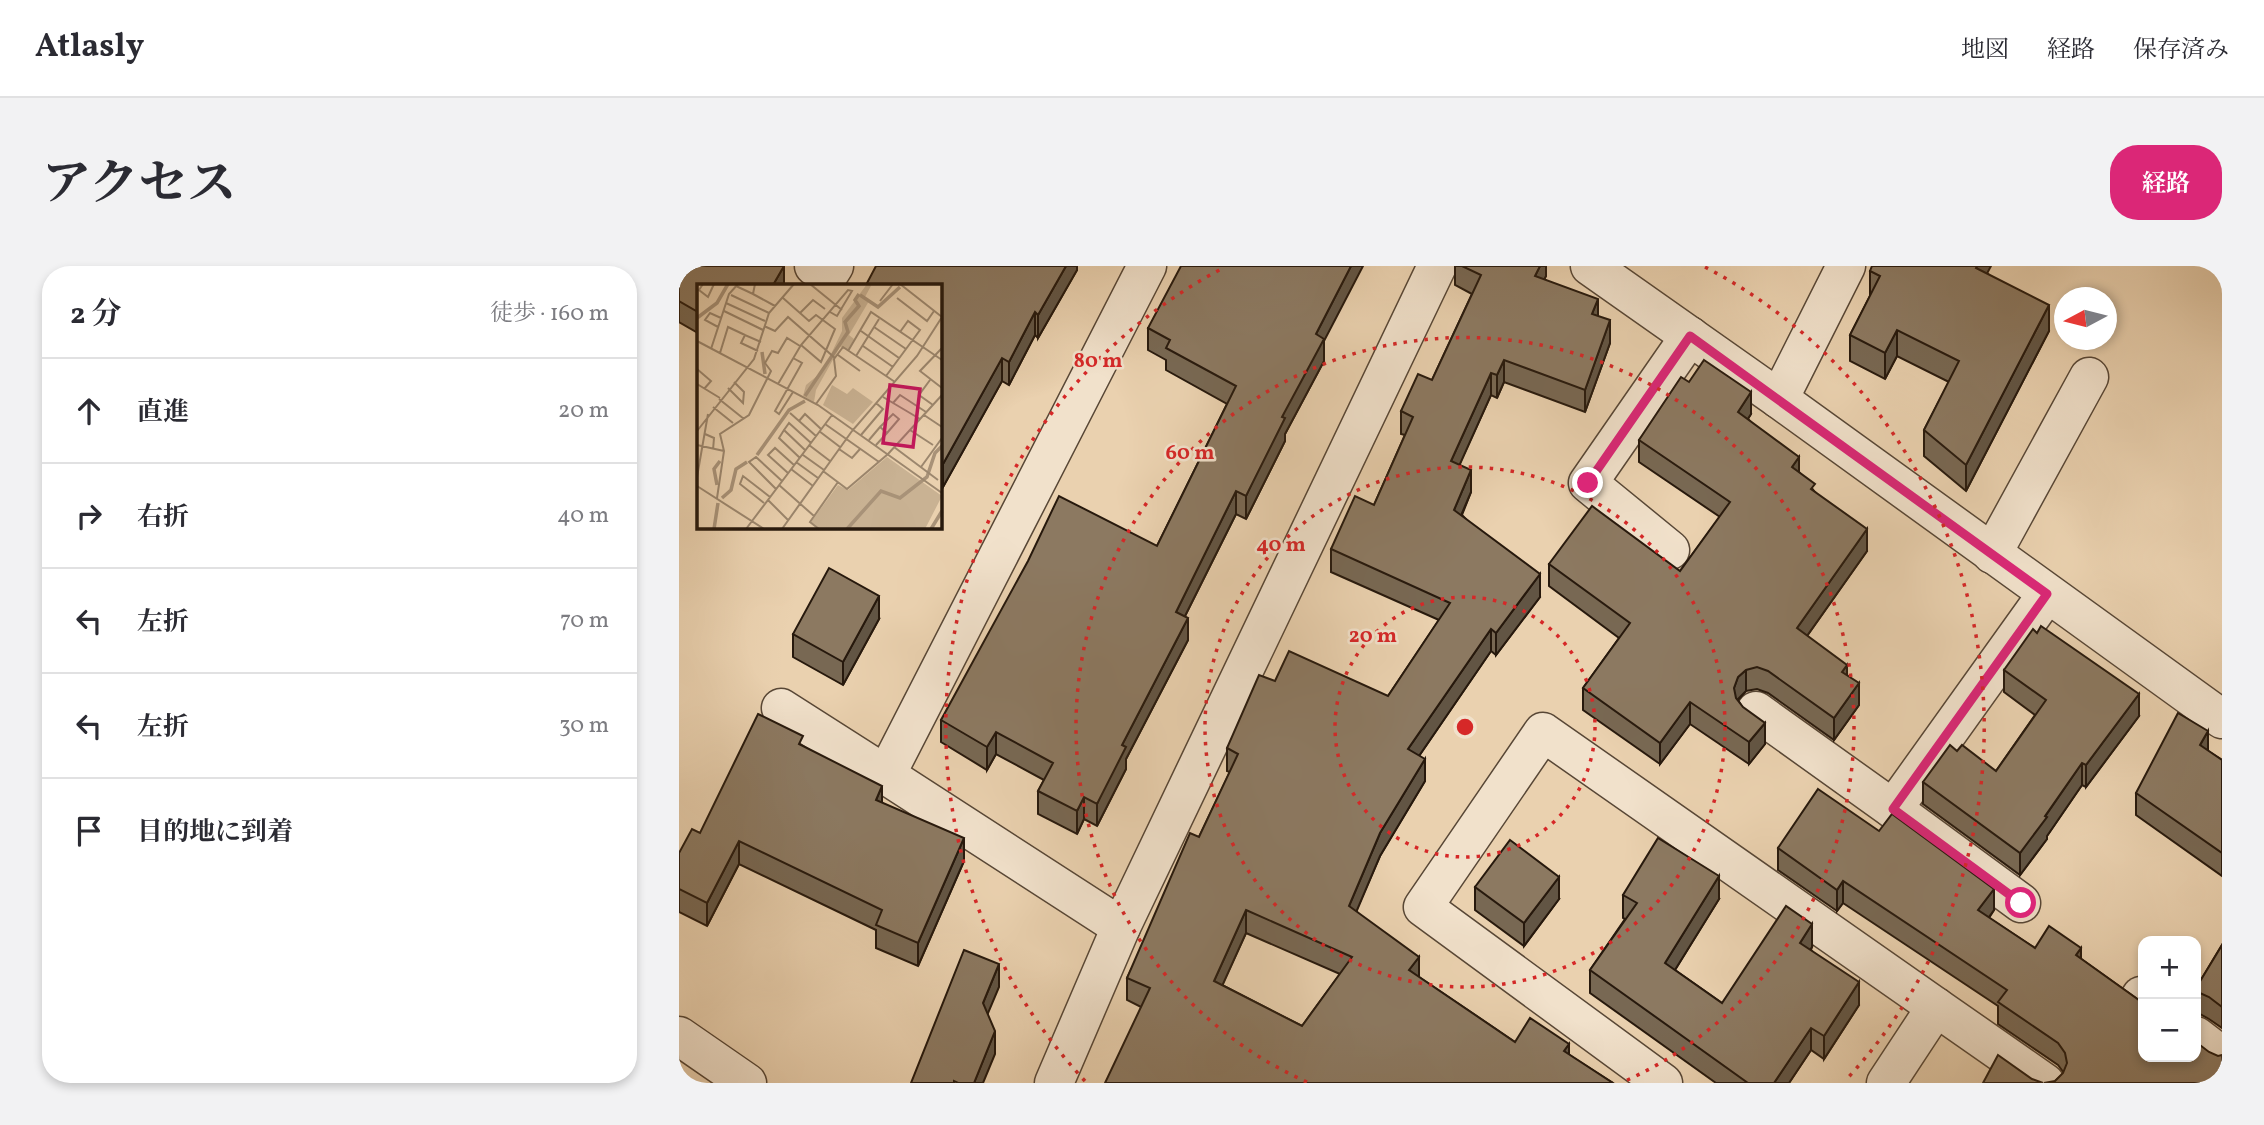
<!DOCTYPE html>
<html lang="ja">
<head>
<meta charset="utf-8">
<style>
  body { margin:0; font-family:Vollkorn,"Noto Serif JP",serif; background:#f2f2f3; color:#2b2b33 }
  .controls { position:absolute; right:21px; bottom:21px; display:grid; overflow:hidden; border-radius:14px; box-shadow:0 4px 10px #0003 }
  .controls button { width:63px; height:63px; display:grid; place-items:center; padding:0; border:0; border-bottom:2px solid #e1e1e2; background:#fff; color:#2b2b33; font:35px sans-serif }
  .compass { position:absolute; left:1375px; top:21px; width:63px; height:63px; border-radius:50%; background:#fff; box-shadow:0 4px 10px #0003; rotate:263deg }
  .stop { position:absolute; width:21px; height:21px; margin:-16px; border:5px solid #db2777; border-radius:50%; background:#fff }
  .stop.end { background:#db2777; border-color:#fff; box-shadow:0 2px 7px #0008 }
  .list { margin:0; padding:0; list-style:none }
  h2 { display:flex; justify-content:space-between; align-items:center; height:91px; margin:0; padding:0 28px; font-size:30px }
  h2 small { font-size:23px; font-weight:400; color:#7c7c81 }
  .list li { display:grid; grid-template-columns:46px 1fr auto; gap:21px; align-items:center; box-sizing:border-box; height:105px; padding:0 28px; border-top:2px solid #e1e1e2 }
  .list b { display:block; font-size:26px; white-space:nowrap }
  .list em { font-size:23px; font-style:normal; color:#7c7c81 }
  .icon { flex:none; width:38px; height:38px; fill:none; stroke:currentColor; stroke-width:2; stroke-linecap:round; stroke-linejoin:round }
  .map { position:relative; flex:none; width:1543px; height:817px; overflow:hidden; border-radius:28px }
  header { display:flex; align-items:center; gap:42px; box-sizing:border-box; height:98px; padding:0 35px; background:#fff; border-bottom:2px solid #e1e1e2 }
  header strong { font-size:33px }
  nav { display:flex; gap:38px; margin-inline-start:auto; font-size:24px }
  .intro { display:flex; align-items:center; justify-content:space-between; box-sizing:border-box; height:168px; padding:0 42px }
  h1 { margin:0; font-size:49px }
  .button { padding:18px 32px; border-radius:28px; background:#db2777; color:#fff; font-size:24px; font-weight:700 }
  main { display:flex; gap:42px; padding:0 42px }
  aside { flex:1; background:#fff; border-radius:28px; box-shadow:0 4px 10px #0003 }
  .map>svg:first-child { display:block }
</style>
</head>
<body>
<header>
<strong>Atlasly</strong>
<nav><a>地図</a><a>経路</a><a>保存済み</a></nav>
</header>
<div class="intro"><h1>アクセス</h1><a class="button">経路</a></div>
<main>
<aside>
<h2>2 分<small>徒歩 · 160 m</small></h2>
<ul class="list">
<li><svg class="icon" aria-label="ahead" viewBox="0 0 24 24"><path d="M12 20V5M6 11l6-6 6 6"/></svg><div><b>直進</b></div><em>20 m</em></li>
<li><svg class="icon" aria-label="right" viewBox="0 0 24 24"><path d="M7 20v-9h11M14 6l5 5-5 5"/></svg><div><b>右折</b></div><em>40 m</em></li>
<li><svg class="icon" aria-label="left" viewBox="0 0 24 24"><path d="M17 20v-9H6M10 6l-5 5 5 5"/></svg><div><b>左折</b></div><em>70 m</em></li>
<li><svg class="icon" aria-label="left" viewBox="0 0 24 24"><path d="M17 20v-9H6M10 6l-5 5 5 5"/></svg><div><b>左折</b></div><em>30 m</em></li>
<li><svg class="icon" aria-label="arrive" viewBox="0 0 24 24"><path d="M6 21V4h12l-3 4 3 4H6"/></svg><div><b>目的地に到着</b></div></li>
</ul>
</aside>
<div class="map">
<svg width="1543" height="817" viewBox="0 0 1543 817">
  <rect width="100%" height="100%" fill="#ead1af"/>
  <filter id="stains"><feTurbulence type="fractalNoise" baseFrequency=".00286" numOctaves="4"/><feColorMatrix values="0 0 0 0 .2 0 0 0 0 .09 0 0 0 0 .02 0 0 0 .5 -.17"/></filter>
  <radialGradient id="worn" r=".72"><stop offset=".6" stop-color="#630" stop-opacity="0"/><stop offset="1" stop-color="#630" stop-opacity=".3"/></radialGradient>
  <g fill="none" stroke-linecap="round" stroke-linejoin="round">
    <defs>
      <g id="minor">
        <polyline points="135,0 150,8 155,0"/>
        <polyline points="911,0 1100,133 1543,453"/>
        <polyline points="1100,133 1167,0"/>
        <polyline points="991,284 909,217 1011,70"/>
        <polyline points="1313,288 1410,111"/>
        <polyline points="102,442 207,509"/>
        <polyline points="1077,445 1214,543 1368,328"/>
        <polyline points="1214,543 1342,637"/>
        <polyline points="442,661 207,509 468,0"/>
        <polyline points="1462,730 1464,731"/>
        <polyline points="0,770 68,817"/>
        <polyline points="1517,770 1543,790"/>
        <polyline points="375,817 442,661 758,0"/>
        <polyline points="984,817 744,641 864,466 1257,741"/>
        <polyline points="1207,817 1257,741 1366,817"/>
      </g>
    </defs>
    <use href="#minor" stroke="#584736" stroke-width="41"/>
    <use href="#minor" stroke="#f1e1cb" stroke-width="38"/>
  </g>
  <g fill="#786853" stroke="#27190d" stroke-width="2" fill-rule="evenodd">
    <polygon points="0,0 105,19 19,19 19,67 0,56"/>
    <polygon points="398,0 398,4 359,72 356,69 330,119 323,115 264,221 261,219 261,19"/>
    <path d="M776,0h91v10l-2,3 54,37 12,27 -25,69 -81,-30 -7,16 -6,-3 -32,70 12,27 -9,23 78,82 -44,58 -5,-4 -72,105 6,25 -45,75 -24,55 63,66 96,65 54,13 44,28 -472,-76 -14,-7v-22l72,-141 31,-65 -3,-1v-23l48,-67 113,15 51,-76 -108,-48v-23l43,-44 31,-70 -4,-1v-23l31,-31 40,-86 -17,-9zM567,667l94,41 -38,52 -80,-41z"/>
    <polygon points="1191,5 1308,7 1370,65 1287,225 1245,190 1245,164 1270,116 1218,90 1206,113 1171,95 1171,69 1191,30"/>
    <polygon points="469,62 645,75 645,95 606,168 606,175 567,253 557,248 506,350 509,374 447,493 447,503 418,560 405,553 398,568 359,548 359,525 365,514 317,488 308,504 262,476 262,454 478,280 548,138 487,104 487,94 469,84"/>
    <polygon points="1010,116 1072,148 1069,153 1120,206 1136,226 1188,285 1128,370 1168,409 1180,439 1155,474 1089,427 1078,423 1067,425 1059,434 1086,478 1070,498 1011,458 981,498 904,444 904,422 940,372 870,320 870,298 1001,305 1041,251 960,196 960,174"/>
    <polygon points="200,353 164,419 114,391 114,368"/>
    <polygon points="1325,404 1460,450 1407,521 1403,519 1368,570 1368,573 1341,609 1244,538 1244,516 1278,485 1317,505 1356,449 1325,426"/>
    <polygon points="124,481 285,595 239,700 197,682 197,664 60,598 28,660 0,646 0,587 21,567"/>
    <polygon points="1529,485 1543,494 1543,610 1457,549 1457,527"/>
    <polygon points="1099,582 1315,644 1310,652 1356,682 1402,693 1464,737 1376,815 1385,807 1379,799 1319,758 1319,740 1164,637 1158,645 1099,604"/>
    <polygon points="796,621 880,633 845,680 796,644"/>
    <polygon points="944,629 1040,633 996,704 1043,737 1133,681 1132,684 1180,739 1145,793 1132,784 1110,817 1037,817 911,727 911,704 946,653 944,652"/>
    <polygon points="1543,679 1543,762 1530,753 1521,748 1517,749 1517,722"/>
  </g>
  <g fill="#625544" stroke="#27190d" stroke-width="2">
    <polygon points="105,0 105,19 94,19"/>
    <polygon points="387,0 398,0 398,4 359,72 359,49"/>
    <polygon points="672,0 684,0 645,75 645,95 606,168 606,175 567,253 567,230 603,151 637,68"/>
    <polygon points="861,0 867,0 867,10 856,32 856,10"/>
    <polygon points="1298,0 1312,0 1297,28 1297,2"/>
    <polygon points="919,33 919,56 913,48"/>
    <polygon points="1370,39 1370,65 1287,225 1287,199"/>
    <polygon points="356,46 356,69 330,119 330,96"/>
    <polygon points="931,54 931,77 906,146 906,124"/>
    <polygon points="1218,64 1218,90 1206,113 1206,87"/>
    <polygon points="323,92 323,115 264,221 264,198"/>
    <polygon points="825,94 825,116 818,132 818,109"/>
    <polygon points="812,107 812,129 772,218 772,195"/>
    <polygon points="1072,126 1072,148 1059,168 1059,146"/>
    <polygon points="1120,191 1120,213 1113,201"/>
    <polygon points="792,204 792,226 775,266 775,244"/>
    <polygon points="557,225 557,248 497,368 497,346"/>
    <polygon points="1188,263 1188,285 1118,384 1118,362"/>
    <polygon points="861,308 861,331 817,389 817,367"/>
    <polygon points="200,330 200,353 164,419 164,396"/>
    <polygon points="509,352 509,374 447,493 447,503 418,560 418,538 443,479"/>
    <polygon points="812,363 812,385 729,506 729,483"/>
    <polygon points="1168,399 1168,421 1163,406"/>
    <polygon points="1067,404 1067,425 1059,433 1055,444 1055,422 1059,411"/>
    <polygon points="1180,417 1180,439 1155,474 1155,452"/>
    <polygon points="1460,428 1460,450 1407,521 1407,499"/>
    <polygon points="1011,436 1011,458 981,498 981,477"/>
    <polygon points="1086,457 1086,478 1070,498 1070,476"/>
    <polygon points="1529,465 1529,488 1521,479"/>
    <polygon points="317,466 317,488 308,504 308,481"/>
    <polygon points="746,493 746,515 701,590 670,663 670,640 701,567"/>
    <polygon points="1403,497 1403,519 1368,570 1368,573 1341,609 1341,587"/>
    <polygon points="203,520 203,543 197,534"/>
    <polygon points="405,531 405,553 398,568 398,545"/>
    <polygon points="285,572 285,595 239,700 239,677"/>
    <polygon points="60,575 60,598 28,660 28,637"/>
    <polygon points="1040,610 1040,633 986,720 986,697"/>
    <polygon points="880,611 880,633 845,680 845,657"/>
    <polygon points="1164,615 1164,637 1158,645 1158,624"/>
    <polygon points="1315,623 1315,644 1299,666 1299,644"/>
    <polygon points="567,644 567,667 535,738 535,715"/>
    <polygon points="1133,658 1133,681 1121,699 1121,677"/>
    <polygon points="1402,682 1402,703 1397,689"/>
    <polygon points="740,691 740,713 730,704"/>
    <polygon points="320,698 320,721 304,759 304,737"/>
    <polygon points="1180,716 1180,739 1145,793 1145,770"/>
    <polygon points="1132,762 1132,784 1110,817 1095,817"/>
    <polygon points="316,765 316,788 304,817 295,817"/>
    <polygon points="890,778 890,801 885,785"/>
  </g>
  <g fill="#8c7961" stroke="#27190d" stroke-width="2" fill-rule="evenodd">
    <polygon points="0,0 105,0 94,19 19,19 19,46 0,35"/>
    <polygon points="197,0 387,0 359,49 356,46 330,96 323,92 264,198 261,196 261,19 187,19"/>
    <polygon points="502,0 672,0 637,68 645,73 603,151 606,152 567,230 557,225 497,346 509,352 443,479 447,481 418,538 405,531 398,545 359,525 374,497 317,466 308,481 262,454 349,295 380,230 478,280 557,120 487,82 491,74 469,62"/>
    <path d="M783,0h78l-5,10 63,23 -6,15 18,6 -25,70 -81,-30 -7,15 -6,-2 -40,88 20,9 -17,40 86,64 -44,59 -5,-4 -83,120 17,10 -45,74 -31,73 70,51 -10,13 106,72 15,-24 39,26 -5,7 49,32h-508l45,-95 -23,-10 63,-145 9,4 39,-83 -11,-6 32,-73 16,6 14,-30 99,45 62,-93 -119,-54 24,-53 19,9 39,-88 -12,-6 17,-37 14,6 49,-105zM567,644l106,47 -50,69 -88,-45z"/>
    <polygon points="1193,0 1298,0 1297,2 1370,39 1287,199 1245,164 1280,95 1218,64 1206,87 1171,69 1201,10 1191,5"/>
    <polygon points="1025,94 1072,126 1059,146 1120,191 1113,201 1136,218 1132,223 1188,263 1118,362 1168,399 1163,406 1180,417 1155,452 1089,405 1078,401 1067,404 1059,411 1055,422 1057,432 1064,441 1086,457 1070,476 1011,436 981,477 904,422 951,357 870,298 913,240 1001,305 1051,236 960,174 1002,111 1010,116"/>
    <polygon points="150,302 200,330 164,396 114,368"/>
    <polygon points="1362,360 1460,428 1407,499 1403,497 1366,550 1368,551 1341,587 1244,516 1271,479 1278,485 1283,479 1317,505 1367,434 1325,404 1354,363 1358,367"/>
    <polygon points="1499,447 1529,465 1521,479 1543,494 1543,587 1457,527"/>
    <polygon points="79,448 124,470 120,478 203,520 197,534 285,572 239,677 197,659 203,644 60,575 28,637 0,623 0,587 13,563 21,567"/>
    <polygon points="1139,523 1200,565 1213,548 1315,623 1299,644 1356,682 1370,660 1402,682 1397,689 1464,737 1464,791 1517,791 1517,776 1530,786 1539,790 1543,789 1543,817 1365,817 1376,815 1384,807 1388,797 1386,787 1379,777 1319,736 1328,724 1164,615 1158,624 1099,582"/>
    <polygon points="979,572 1040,610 986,697 1043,737 1107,640 1133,658 1121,677 1180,716 1145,770 1132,762 1095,817 1069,817 911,704 958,637 944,629"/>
    <polygon points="831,574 880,611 845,657 796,621"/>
    <polygon points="1543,679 1543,741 1530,731 1521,727 1517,727 1517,722"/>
    <polygon points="285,684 320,698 304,737 316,765 295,817 279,817 275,815 275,817 232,817"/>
    <polygon points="1319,789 1353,813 1364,817 1304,817"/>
  </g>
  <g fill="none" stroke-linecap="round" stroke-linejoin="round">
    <polyline stroke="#db2777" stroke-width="9" points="909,217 1011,70 1368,328 1214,543 1342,637"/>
  </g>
  <g fill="none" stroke="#d62828" stroke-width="3.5" stroke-dasharray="3.5 7">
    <circle cx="786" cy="461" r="130"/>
    <circle cx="786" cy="461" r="260"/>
    <path d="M628 816A389 389 0 1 1 944 816"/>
    <path d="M406 815A519 519 0 0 1 546 1M1026 1A519 519 0 0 1 1166 815"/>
  </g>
  <g transform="translate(18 18)">
    <rect width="245" height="245" fill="#ead1af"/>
    <path d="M135,101l15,9 6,-6 20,14 -20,22 -30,-19z" fill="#c9b293"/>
    <path d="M170,0h5l-7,13 4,4 -20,34 5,4 -6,11 -8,-3 -24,43 -2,12 -11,-6 3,-11 17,-14 19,-40v-13zM190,173l55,39 -17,33h-105l-9,-7 27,-37 10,5z" fill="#c9b293"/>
    <path fill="none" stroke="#a89278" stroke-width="3.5" d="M163,11l18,12 22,-20M0,34l20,-15 11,-19M65,68l3,22M108,112l43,-64 -3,-10 14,-16 -4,-6 4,-6M60,171l32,-45 16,-9M20,201l-3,-16 6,-8M25,214l9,-8 5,-21 11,-7M17,245l4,-26M150,245l34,-38 19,7 27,-21 8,-24 7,-7M234,245l11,-18"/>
    <path fill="none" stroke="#9c876e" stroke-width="2" d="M6,0l-4,6 9,7 6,-13M113,0l32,26M203,0l42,33M39,2l17,8 2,-10M56,10l22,12M34,11l38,18M86,14l26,23 7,-6 19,14 -14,33 -20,-17M200,14l30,23 7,-10M183,17l13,-17M29,19l39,18M27,27l39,19M103,29l13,-13 12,9M67,42l11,5 13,-14 47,41M21,43l-13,-7 5,-7 11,5M177,43l32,22M164,47l38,27M0,57l121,64 124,88M166,62l30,21M245,64l-22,23 22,17M14,65l18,-55 9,-10M61,67l-17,-8 4,-8 16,7M151,67l23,-39 71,48M23,69l8,-26 17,8M141,71l22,16M159,72l23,-37M0,85l14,12 -7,8M189,92l34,-46 -12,-9 -8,11M233,96l-11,15 14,10M0,100l23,14M81,100l23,-39 47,-55 4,1 -15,25 -7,-4M31,104l15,15 1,-11 -10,-10M96,108l-14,22 -4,-3 27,-48 -9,-5M186,113l37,22M22,115l25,20M196,119l7,-8 26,17M119,120l20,-28 -2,-17 9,-12 52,35M16,123l20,16M93,129l26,23M227,131l18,12M102,137l6,-7 16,15M128,140l54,38M183,143l13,-13 6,5 -12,14M87,146l-5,8 21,20M213,146l23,15M0,147l57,-72 15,-46 25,-29M122,147l21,16M8,150l9,4 -1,12M164,151l22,-26 -7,-6M172,156l11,-13 7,6 -11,12M0,161l27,6M112,161l21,16M197,163l44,33M142,165l13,9 8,-9M108,166l-21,-20 5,-7 22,20M106,171l21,15M99,178l22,16M224,183l21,-29M94,185l22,17M126,187l24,18 41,-35 54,-59M91,189l-20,-18 7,-7 19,17M0,193l11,-63M82,201l35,31M0,202l67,43M79,205l-27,-27 7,-5 26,24M20,214l7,-47 -4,-17 29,-19 22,-44 -6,-8 7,-12 6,2 9,-15 13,8M71,216l20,20M67,219l-24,-19 3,-8 27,21M49,245l86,-114M85,245l70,-98 65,-75 25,-39M122,245l-9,-7 28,-40"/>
    <path fill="#c2185b" fill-opacity="0.15" stroke="#c2185b" stroke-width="3.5" d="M193,101l30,4 -7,58 -30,-4z"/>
    <rect width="245" height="245" fill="none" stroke="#27190d" stroke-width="3.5"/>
  </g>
  <circle cx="786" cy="461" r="10" fill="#d62828" stroke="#f1e1cb" stroke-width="3.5"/>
  <g font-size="21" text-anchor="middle" font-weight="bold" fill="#d62828" stroke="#f1e1cb" stroke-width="5" stroke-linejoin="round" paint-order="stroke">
    <text x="419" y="101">80 m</text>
    <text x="511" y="193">60 m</text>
    <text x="602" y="285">40 m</text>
    <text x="694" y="376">20 m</text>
  </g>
  <rect width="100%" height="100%" filter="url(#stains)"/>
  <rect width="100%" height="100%" fill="url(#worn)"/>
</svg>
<div class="controls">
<button>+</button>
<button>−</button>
</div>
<svg class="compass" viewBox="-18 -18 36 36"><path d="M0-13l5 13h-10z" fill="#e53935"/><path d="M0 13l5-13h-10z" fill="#7c7c81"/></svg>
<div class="stop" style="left:1342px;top:637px"></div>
<div class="stop end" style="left:909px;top:217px"></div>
</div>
</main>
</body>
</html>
